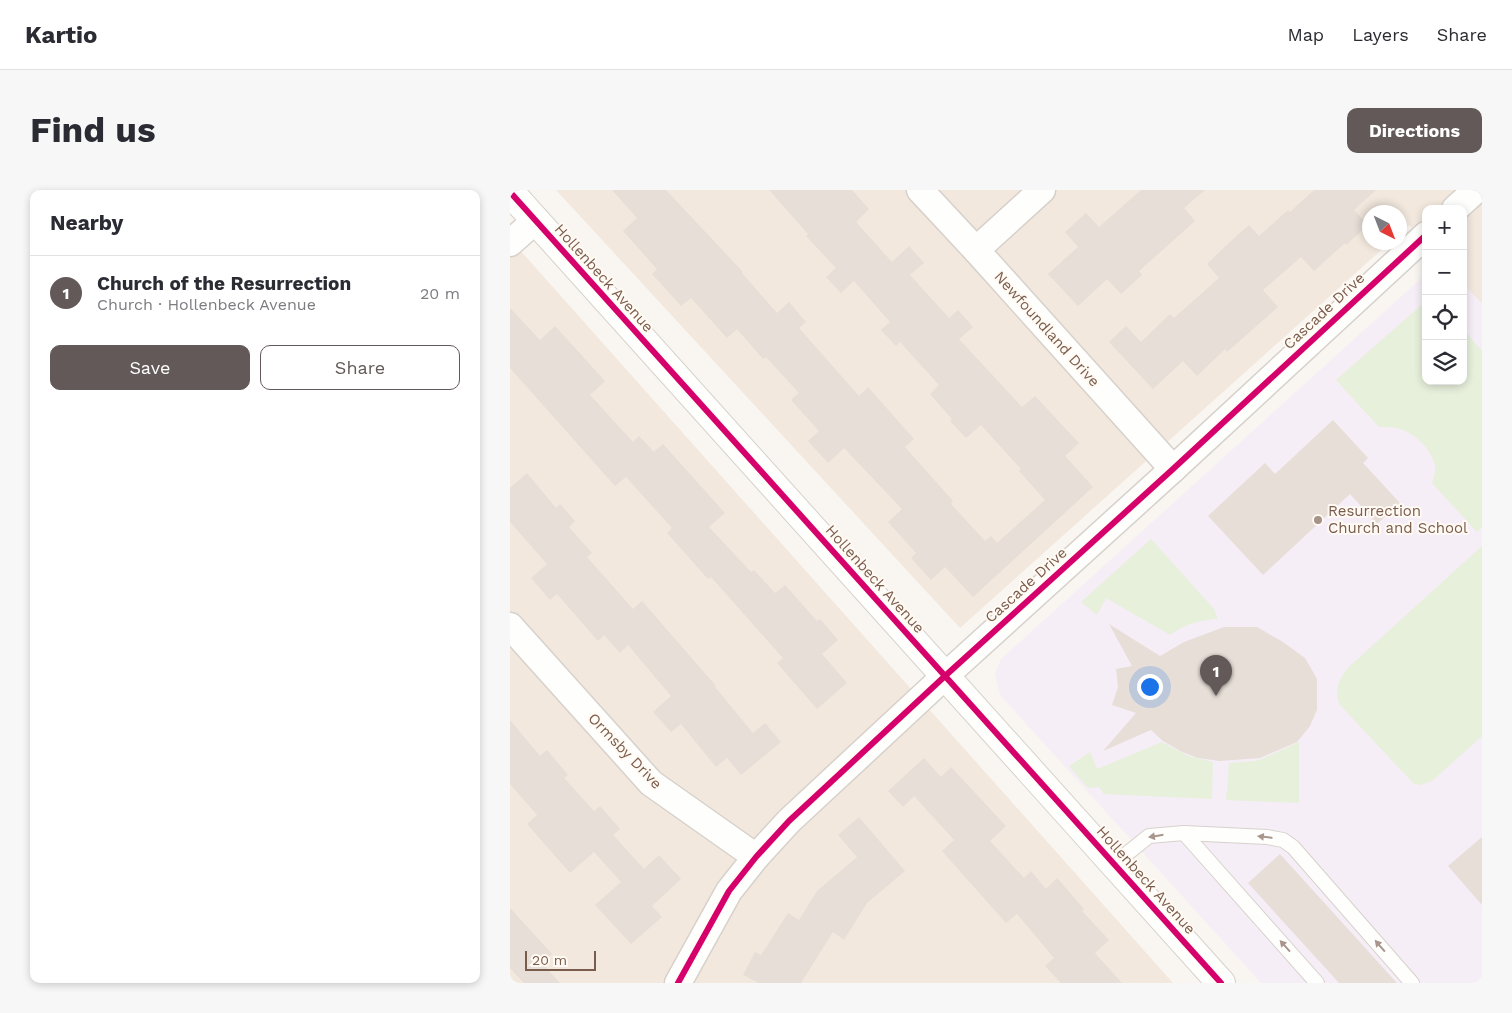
<!DOCTYPE html>
<html lang="en">
<head>
<meta charset="utf-8">
<style>
  body { margin:0; font-family:"Work Sans",sans-serif; background:#f7f7f7; color:#2b2b33 }
  .controls { position:absolute; right:15px; top:15px; display:grid; overflow:hidden; border-radius:10px; box-shadow:0 2px 8px #0003 }
  .controls button { width:45px; height:45px; display:grid; place-items:center; padding:0; border:0; border-bottom:1px solid #e1e1e2; background:#fff; color:#2b2b33; font:25px sans-serif }
  .compass { position:absolute; left:852px; top:15px; width:45px; height:45px; border-radius:50%; background:#fff; box-shadow:0 2px 8px #0003; rotate:138deg }
  .scale { position:absolute; left:15px; bottom:12px; width:71px; box-sizing:border-box; padding-left:5px; border:2px solid #7a5c4d; border-top:0; font-size:14px; line-height:18px; white-space:nowrap; color:#7a5c4d; -webkit-text-stroke:4px #fffaf3; paint-order:stroke }
  .you { position:absolute; left:639px; top:496px; width:18px; height:18px; margin:-12px; border:4px solid #fff; border-radius:50%; background:#1a73e8; box-shadow:0 0 0 8px #1a73e833 }
  .badge { display:grid; place-items:center; width:32px; height:32px; border-radius:50%; background:#625958; color:#fff; font-size:16px; font-weight:700 }
  .pin { position:absolute; translate:-50% -41px; filter:drop-shadow(0 1px 2px #0008) }
  .pin::after { content:''; position:absolute; top:26px; width:18px; height:15px; background:inherit; clip-path:polygon(0 0,100% 0,50% 100%) }
  .list { margin:0; padding:0; list-style:none }
  h2 { display:flex; justify-content:space-between; align-items:center; height:65px; margin:0; padding:0 20px; font-size:21px }
  h2 small { font-size:16px; font-weight:400; color:#7c7c81 }
  .list li { display:grid; grid-template-columns:32px 1fr auto; gap:15px; align-items:center; box-sizing:border-box; height:75px; padding:0 20px; border-top:1px solid #e1e1e2 }
  .list b { display:block; font-size:19px; white-space:nowrap }
  .list p { margin:0; font-size:16px; white-space:nowrap; color:#7c7c81 }
  .list em { font-size:16px; font-style:normal; color:#7c7c81 }
  .actions { display:flex; gap:10px; padding:15px 20px }
  .actions a { flex:1; padding:11px 0; border:1px solid #625958; border-radius:10px; text-align:center; font-size:18px; color:#625958 }
  .actions .main { background:#625958; color:#fff }
  .icon { flex:none; width:28px; height:28px; fill:none; stroke:currentColor; stroke-width:2; stroke-linecap:round; stroke-linejoin:round }
  .map { position:relative; flex:none; width:972px; height:793px; overflow:hidden; border-radius:10px }
  header { display:flex; align-items:center; gap:30px; box-sizing:border-box; height:70px; padding:0 25px; background:#fff; border-bottom:1px solid #e1e1e2 }
  header strong { font-size:24px }
  nav { display:flex; gap:28px; margin-inline-start:auto; font-size:18px }
  .intro { display:flex; align-items:center; justify-content:space-between; box-sizing:border-box; height:120px; padding:0 30px }
  h1 { margin:0; font-size:35px }
  .button { padding:12px 22px; border-radius:10px; background:#625958; color:#fff; font-size:18px; font-weight:700 }
  main { display:flex; gap:30px; padding:0 30px }
  aside { flex:1; background:#fff; border-radius:10px; box-shadow:0 2px 8px #0003 }
  .map>svg:first-child { display:block }
</style>
</head>
<body>
<header>
<strong>Kartio</strong>
<nav><a>Map</a><a>Layers</a><a>Share</a></nav>
</header>
<div class="intro"><h1>Find us</h1><a class="button">Directions</a></div>
<main>
<aside>
<h2>Nearby<small></small></h2>
<ul class="list">
<li><span class="badge">1</span><div><b>Church of the Resurrection</b><p>Church · Hollenbeck Avenue</p></div><em>20 m</em></li>
</ul>
<div class="actions"><a class="main">Save</a><a>Share</a></div>
</aside>
<div class="map">
<svg width="972" height="793" viewBox="0 0 972 793">
  <rect width="100%" height="100%" fill="#f9f5f0"/>
  <g fill="#f2e8de">
    <polygon points="46,0 972,0 972,114 953,94 953,19 916,19 916,53 899,35 890,43 889,22 859,22 859,52 879,53 450,438"/>
    <polygon points="0,49 663,793 0,793"/>
  </g>
  <polygon fill="#f6eef6" points="916,84 916,191 953,191 953,94 972,114 972,793 751,793 490,505 485,484 491,469"/>
  <g fill="#e7f0db">
    <path d="M916,111v80h37v-52l19,22v176l-5,5 -45,-49c1,-4 3,-8 3,-12 2,-16 -18,-36 -32,-41 -8,-3 -15,-3 -24,-3l-43,-47z"/>
    <path d="M641,349l63,70 4,10c-18,1 -33,5 -48,16l-64,-37 -9,17 -16,-13z"/>
    <path d="M972,356v190l-50,45 -12,4 -6,-1 -74,-79c-7,-15 -1,-27 10,-39z"/>
    <polygon points="652,552 678,566 703,572 702,609 594,604 589,597 578,598 559,576 580,562 587,579"/>
    <polygon points="789,552 789,613 716,610 719,573 745,571 754,568"/>
  </g>
  <g fill="#e6ded7">
    <polygon points="102,0 156,0 233,82 232,83 267,123 279,112 296,132 289,138 349,206 358,197 404,249 395,257 443,311 441,314 475,351 481,346 487,353 535,310 509,281 511,279 471,235 456,248 440,231 442,229 420,204 429,195 390,152 386,156 371,140 380,132 344,91 331,103 316,87 326,78 296,46 298,44 259,0 342,0 359,19 346,32 382,72 399,56 414,73 400,85 439,128 448,120 463,137 449,149 512,217 525,206 569,253 555,266 583,297 463,407 435,377 421,390 401,368 406,363 378,332 392,319 334,258 318,273 298,251 309,241 281,210 289,203 256,167 253,169 227,139 217,148 181,108 171,116 142,84 147,79 113,41 127,28"/>
    <polygon points="631,0 695,0 674,18 685,31 629,81 632,85 611,104 597,89 568,116 538,84 568,57 555,42 576,23 589,37"/>
    <polygon points="804,0 866,0 844,20 858,35 836,55 835,53 804,81 791,67 753,100 768,117 717,162 715,159 687,186 673,171 643,199 599,152 616,136 631,152 660,124 664,128 709,88 697,74 722,50 739,35 749,46 778,20 780,22"/>
    <polygon points="0,118 30,150 45,136 95,191 80,205 123,252 129,246 144,262 153,254 215,323 199,337 241,382 244,380 265,403 275,395 307,431 310,429 328,450 312,464 337,493 307,519 267,473 273,468 201,387 198,389 157,343 162,338 116,287 105,296 0,178"/>
    <polygon points="823,230 858,268 853,273 890,313 867,334 840,304 753,385 698,326 755,273 765,284"/>
    <polygon points="17,283 46,318 50,314 65,331 59,337 82,363 77,367 123,419 132,411 206,496 205,497 243,543 255,533 271,552 231,585 217,568 206,577 171,534 161,542 143,522 161,506 118,455 110,463 94,445 88,451 47,404 40,410 21,388 37,374 0,332 0,298"/>
    <polygon points="599,434 650,466 674,452 714,437 747,437 773,452 795,468 807,489 807,520 800,536 787,552 750,568 710,571 688,568 672,562 653,551 641,540 593,561 626,523 602,515 608,497 606,479 622,476"/>
    <polygon points="0,530 30,566 37,560 58,585 54,588 84,621 90,616 110,639 103,645 134,679 149,665 171,689 142,716 152,727 121,754 85,715 111,692 84,662 60,683 17,634 27,625 0,594"/>
    <polygon points="414,568 431,587 441,577 496,636 480,651 514,688 521,681 536,699 547,688 574,719 572,721 599,750 585,763 612,793 551,793 535,776 544,768 507,724 496,733 432,661 444,650 404,606 393,617 378,601"/>
    <polygon points="349,627 395,681 357,713 334,750 323,742 291,793 249,793 233,785 245,762 251,765 278,723 289,730 307,701 347,667 328,645"/>
    <polygon points="972,647 972,715 938,676"/>
    <polygon points="770,664 887,793 829,793 738,693"/>
    <polygon points="0,718 42,764 32,773 50,793 14,793 0,778"/>
  </g>
  <g fill="none" stroke-linecap="round" stroke-linejoin="round">
    <defs>
      <g id="service">
        <polyline points="674,643 757,647 773,650 783,657 902,793"/>
        <polyline points="604,674 639,646 674,643 807,793"/>
      </g>
      <g id="minor">
        <polyline points="410,0 466,60 663,279"/>
        <polyline points="945,19 966,0"/>
        <polyline points="0,53 26,30"/>
        <polyline points="466,60 532,0"/>
        <polyline points="0,436 141,593 246,667"/>
        <polyline points="168,793 219,701 246,667 279,631 435,486 663,279 916,45"/>
      </g>
      <polyline id="tertiary" points="0,2 711,793"/>
    </defs>
    <use href="#service" stroke="#d7d1cb" stroke-width="16"/>
    <use href="#minor" stroke="#d7d1cb" stroke-width="29"/>
    <use href="#tertiary" stroke="#d7d1cb" stroke-width="30"/>
    <use href="#service" stroke="#fefefd" stroke-width="14"/>
    <use href="#minor" stroke="#fefefd" stroke-width="26"/>
    <use href="#tertiary" stroke="#fefefd" stroke-width="28"/>
    <defs>
      <g id="cycleway">
        <polyline points="0,2 711,793"/>
        <polyline points="168,793 219,701 246,667 279,631 435,486 663,279 916,45"/>
      </g>
    </defs>
    <use href="#cycleway" stroke="#fffaf3" stroke-width="9"/>
    <use href="#cycleway" stroke="#d6006c" stroke-width="6"/>
  </g>
  <defs><path id="oneway-solid" d="M-6-.8H1V-3.2L6.5 0L1 3.2V.8H-6Z" transform="scale(1.25)"/></defs>
  <g fill="#a8958b">
    <use href="#oneway-solid" transform="translate(646 646) rotate(171)"/>
    <use href="#oneway-solid" transform="translate(755 647) rotate(-173)"/>
    <use href="#oneway-solid" transform="translate(775 756) rotate(-132)"/>
    <use href="#oneway-solid" transform="translate(870 756) rotate(-131)"/>
  </g>
  <circle fill="#a69286" stroke="#fffaf3" stroke-width="2" cx="808" cy="330" r="5"/>
  <g text-anchor="middle" stroke-width="4" stroke-linejoin="round" paint-order="stroke">
    <g font-size="15" fill="#7a5c4d" stroke="#fffaf3">
      <text transform="translate(94 88) rotate(48)" y="5">Hollenbeck Avenue</text>
      <text transform="translate(814 121) rotate(-43)" y="5">Cascade Drive</text>
      <text transform="translate(537 139) rotate(48)" y="5">Newfoundland Drive</text>
      <text transform="translate(365 389) rotate(48)" y="5">Hollenbeck Avenue</text>
      <text transform="translate(516 395) rotate(-42)" y="5">Cascade Drive</text>
      <text transform="translate(115 561) rotate(46)" y="5">Ormsby Drive</text>
      <text transform="translate(636 690) rotate(48)" y="5">Hollenbeck Avenue</text>
    </g>
    <g font-size="15" fill="#7a5c4d" stroke="#fffaf3" text-anchor="start">
      <text x="818" y="326">Resurrection<tspan x="818" dy="17">Church and School</tspan></text>
    </g>
  </g>
</svg>
<div class="controls">
<button>+</button>
<button>−</button>
<button><svg class="icon" aria-label="locate" viewBox="0 0 24 24"><circle cx="12" cy="12" r="6"/><path d="M12 2v4M12 18v4M2 12h4M18 12h4"/></svg></button>
<button><svg class="icon" aria-label="layers" viewBox="0 0 24 24"><path d="M12 4l9 5-9 5-9-5zM3 14l9 5 9-5"/></svg></button>
</div>
<svg class="compass" viewBox="-18 -18 36 36"><path d="M0-13l5 13h-10z" fill="#e53935"/><path d="M0 13l5-13h-10z" fill="#7c7c81"/></svg>
<div class="scale">20 m</div>
<div class="you"></div>
<div class="pin badge" style="left:706px;top:506px">1</div>
</div>
</main>
</body>
</html>
